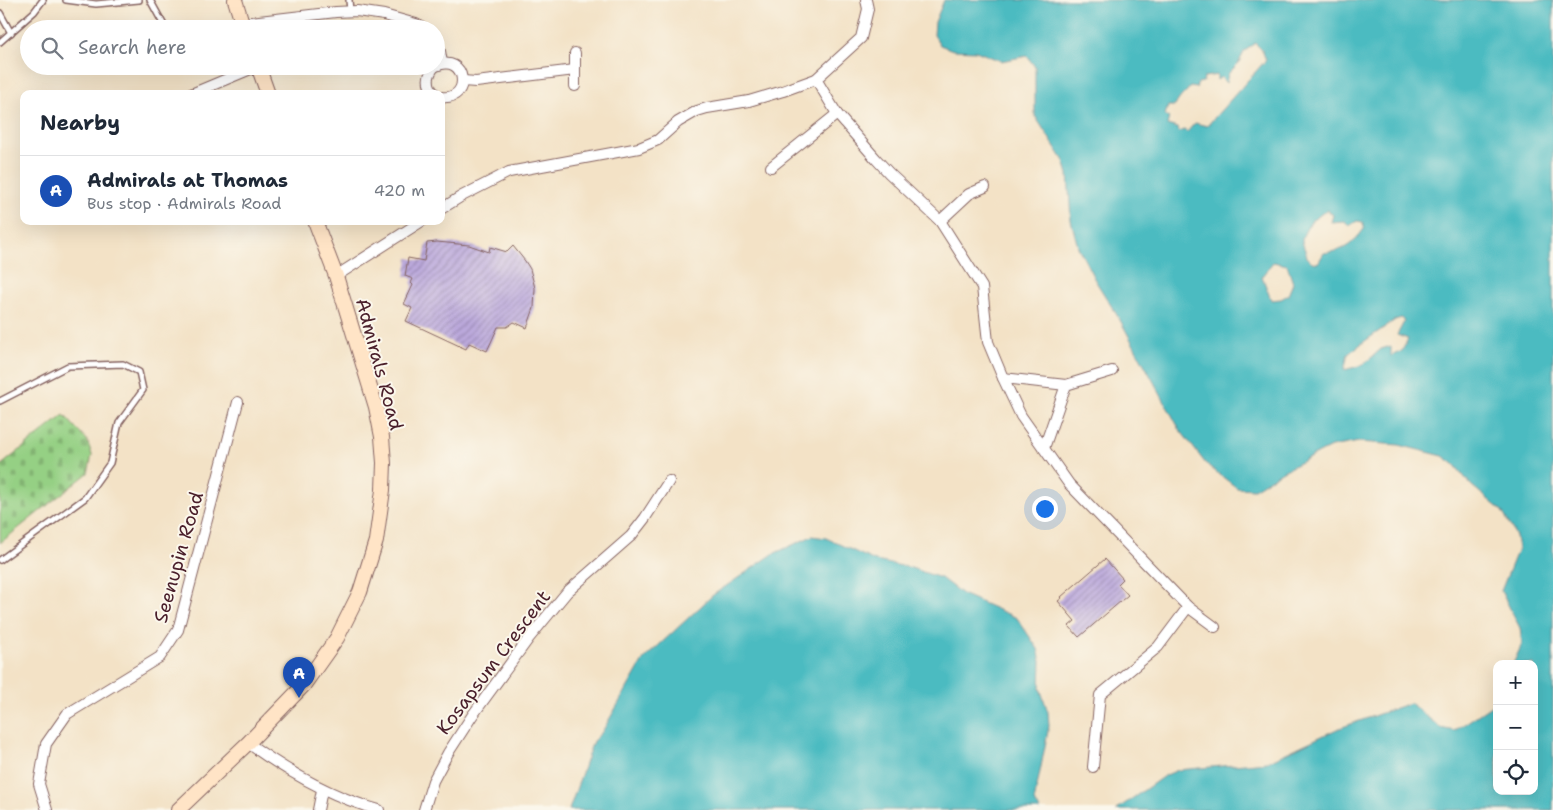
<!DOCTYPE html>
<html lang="en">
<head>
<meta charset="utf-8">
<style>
  body { margin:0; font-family:"Shantell Sans",sans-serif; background:#f2f2f3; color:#1f2937 }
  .controls { position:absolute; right:15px; bottom:15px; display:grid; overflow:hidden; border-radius:10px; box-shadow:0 5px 20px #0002 }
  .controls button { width:45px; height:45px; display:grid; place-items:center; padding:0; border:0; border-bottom:1px solid #e0e1e3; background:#fff; color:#1f2937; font:25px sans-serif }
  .you { position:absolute; left:1044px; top:508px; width:18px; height:18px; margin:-12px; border:4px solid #fff; border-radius:50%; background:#1a73e8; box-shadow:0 0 0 8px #1a73e833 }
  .badge { display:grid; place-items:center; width:32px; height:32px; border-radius:50%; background:#db2777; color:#fff; font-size:16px; font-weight:700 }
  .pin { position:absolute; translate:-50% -41px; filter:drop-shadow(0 1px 2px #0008) }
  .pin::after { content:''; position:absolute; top:26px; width:18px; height:15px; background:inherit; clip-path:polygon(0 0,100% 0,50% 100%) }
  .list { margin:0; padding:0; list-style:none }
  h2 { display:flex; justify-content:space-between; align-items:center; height:65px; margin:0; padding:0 20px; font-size:21px }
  h2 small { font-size:16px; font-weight:400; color:#747a83 }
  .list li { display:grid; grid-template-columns:32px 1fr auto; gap:15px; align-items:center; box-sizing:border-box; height:70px; padding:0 20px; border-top:1px solid #e0e1e3 }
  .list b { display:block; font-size:19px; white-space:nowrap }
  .list p { margin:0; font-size:16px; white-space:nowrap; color:#747a83 }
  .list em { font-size:16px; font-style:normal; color:#747a83 }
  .icon { flex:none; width:28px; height:28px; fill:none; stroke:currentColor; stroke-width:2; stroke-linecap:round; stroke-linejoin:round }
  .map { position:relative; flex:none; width:1553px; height:810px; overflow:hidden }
  .search { position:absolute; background:#fff; box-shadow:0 5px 20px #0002; left:20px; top:20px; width:425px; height:55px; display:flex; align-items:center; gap:12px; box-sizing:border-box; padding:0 18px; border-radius:28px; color:#747a83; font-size:19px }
  .panel { position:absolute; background:#fff; box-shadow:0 5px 20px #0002; left:20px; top:90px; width:425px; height:135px; border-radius:10px }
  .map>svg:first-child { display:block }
</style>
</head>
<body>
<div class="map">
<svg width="1553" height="810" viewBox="0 0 1553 810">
  <defs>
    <pattern id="cemetery-stones" width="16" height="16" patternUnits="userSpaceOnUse" patternTransform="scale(1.25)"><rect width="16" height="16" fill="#95d084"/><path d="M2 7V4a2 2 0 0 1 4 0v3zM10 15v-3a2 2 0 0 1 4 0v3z" fill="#82b272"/></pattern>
    <pattern id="building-hatch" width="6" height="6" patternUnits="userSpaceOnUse" patternTransform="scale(1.25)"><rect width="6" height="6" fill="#bba9dc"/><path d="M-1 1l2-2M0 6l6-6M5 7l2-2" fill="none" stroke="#9a89b3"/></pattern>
  </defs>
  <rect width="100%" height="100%" fill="#fbf7ec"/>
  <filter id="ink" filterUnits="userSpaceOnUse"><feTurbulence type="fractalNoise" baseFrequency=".02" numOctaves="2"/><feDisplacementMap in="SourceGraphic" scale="10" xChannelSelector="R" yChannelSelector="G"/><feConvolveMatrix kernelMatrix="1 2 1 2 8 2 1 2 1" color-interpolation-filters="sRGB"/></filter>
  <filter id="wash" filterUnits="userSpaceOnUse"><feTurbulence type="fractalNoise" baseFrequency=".0096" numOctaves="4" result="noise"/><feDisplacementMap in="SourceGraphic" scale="20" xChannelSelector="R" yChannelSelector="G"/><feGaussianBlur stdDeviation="1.12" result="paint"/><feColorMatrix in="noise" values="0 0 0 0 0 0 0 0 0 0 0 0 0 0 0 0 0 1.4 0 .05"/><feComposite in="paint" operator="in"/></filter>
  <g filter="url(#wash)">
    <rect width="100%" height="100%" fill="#f3e2c6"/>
    <polygon fill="url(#cemetery-stones)" stroke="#707858" points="64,415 87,440 92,455 88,473 0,543 0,466"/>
    <g fill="#4cbbc1" stroke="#4b6d76" fill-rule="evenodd">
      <path d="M944,0h609v810h-437l48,-34 14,-6 89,-8 70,-33 73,-26 31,25 13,3 43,-29v89h37v-127h-21l9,-20 -2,-16 -19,-37 17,-42 -2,-13 -14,-25 -31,-26 -17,-21 -11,-8 -44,-11 -40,-3 -28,5 -48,24 -29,18 -17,-1 -31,-24 -26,-34 -60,-110 -25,-40 -17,-33 -7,-27 -3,-46 -4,-13 -29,-45v-49l-8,-11 -26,5 -25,-10 -23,-1 -13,-5 -6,-10 1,-13zM1255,43l7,7 4,10 -59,66 -12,-3 -8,9 -3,-2 -5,2 -1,-4 -11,-3 2,-8 -4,-2 3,-9h7c5,-10 9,-11 15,-19l6,1 2,-5 5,-1 1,-5 13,-2v5l4,-3 5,6 2,-9 10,-10 6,-12zM1327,210l6,5 -2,7 14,-1 4,5 8,-5 6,1 1,7c-13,17 -19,21 -40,24l-6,10 -6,-1 -5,-5c-1,-5 -5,-14 -5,-17 0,-5 7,-15 10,-20 6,-2 9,-7 15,-10zM1273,262l14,3 6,18 -5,12 -7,4 -10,1 -9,-24zM1401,318l4,2 -8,15 11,4 -6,12 -11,5v-10l-10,3 -18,16 -19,5 4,-16 17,-13 30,-21z"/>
      <polygon points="812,536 826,538 875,561 908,567 941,578 962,594 1017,618 1038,649 1041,661 1040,688 1048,712 1049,726 1034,802 1041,810 569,810 593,741 602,732 644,659 713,595 773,554"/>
    </g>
    <g id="blocks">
      <g fill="url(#building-hatch)">
        <polygon points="437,242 469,245 489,252 490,247 507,252 513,246 525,261 530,269 535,288 534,308 527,328 514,322 507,327 498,327 487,351 469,343 466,349 406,321 412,308 404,304 413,285 411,283 413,279 405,276 408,258 424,261 427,243"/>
        <polygon points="1105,559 1123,579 1118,584 1128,595 1079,637 1069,626 1075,621 1058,601 1062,598 1061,597"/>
      </g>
    </g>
  </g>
  <g filter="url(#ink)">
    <use href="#blocks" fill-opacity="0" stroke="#856361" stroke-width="1"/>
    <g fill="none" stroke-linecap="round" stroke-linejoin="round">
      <defs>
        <g id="service">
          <polyline points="66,0 96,4 139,0"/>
          <polyline points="150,0 166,29"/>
          <polyline points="349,0 350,11"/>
          <polyline points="0,13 11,33"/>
          <polyline points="0,42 34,12 43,0"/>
          <polyline points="0,401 68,366 123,364 139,372 143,390 119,423 110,463 85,498 0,560"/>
        </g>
        <g id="minor">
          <polyline points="242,23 336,12 357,11 384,15 416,24 426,29"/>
          <polyline points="436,40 440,51 442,63"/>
          <path d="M436,66c30,-14 37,35 5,31"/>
          <polyline points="816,79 837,114 876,159 889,173 940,221 982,287 988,342 1003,378 1021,416 1069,484 1188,607 1215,627"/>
          <polyline points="463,81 476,82 575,70"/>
          <polyline points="575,86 575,53"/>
          <polyline points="191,94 258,66"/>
          <path d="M435,94c-9,-9 -8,-19 0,-28"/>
          <polyline points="771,167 837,114"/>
          <polyline points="441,209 462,196 509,172 639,148 658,140 678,122 697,111 707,108 749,101 783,91 816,79 861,38 868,9 866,0"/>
          <polyline points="940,221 969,194 985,187"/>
          <polyline points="336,276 422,221"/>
          <polyline points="1003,378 1066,385 1112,371"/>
          <polyline points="1044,448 1066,385"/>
          <path d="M248,743c40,29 83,54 131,67"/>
          <polyline points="1093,767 1100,695 1158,647 1188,607"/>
          <polyline points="47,810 39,784 46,744 67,714 160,657 178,630 238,402"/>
          <polyline points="318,810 322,790"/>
          <polyline points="424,810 433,781 448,753 472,716 529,638 567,592 631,536 645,518 669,481"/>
        </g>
        <g id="secondary">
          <polyline points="235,0 244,29"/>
          <polyline points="258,66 268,94"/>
          <polyline points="178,810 248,743 303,686 337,638 360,592 376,541 383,490 384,463 382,437 376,407 336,276 315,221"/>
        </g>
      </defs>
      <use href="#service" stroke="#856361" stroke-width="8"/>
      <use href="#minor" stroke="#856361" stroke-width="12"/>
      <use href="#secondary" stroke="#856361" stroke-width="16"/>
      <use href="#service" stroke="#fff" stroke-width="5"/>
      <use href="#minor" stroke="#fff" stroke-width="10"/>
      <use href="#secondary" stroke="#ffe4c6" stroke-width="14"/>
    </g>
  </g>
  <g text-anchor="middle" stroke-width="4" stroke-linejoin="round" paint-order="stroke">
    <g font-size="19" fill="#4a1f2b" stroke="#fbf7ec">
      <text transform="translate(380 364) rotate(75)" y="7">Admirals Road</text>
      <text transform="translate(178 557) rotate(-74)" y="7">Seenupin Road</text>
      <text transform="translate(493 662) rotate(-53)" y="7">Kosapsum Crescent</text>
    </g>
  </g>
</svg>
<div class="controls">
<button>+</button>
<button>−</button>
<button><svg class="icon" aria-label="locate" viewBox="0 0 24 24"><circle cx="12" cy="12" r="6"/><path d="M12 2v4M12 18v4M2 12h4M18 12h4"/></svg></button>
</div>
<div class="you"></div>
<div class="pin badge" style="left:299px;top:698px;background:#1a4fb4">A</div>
<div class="search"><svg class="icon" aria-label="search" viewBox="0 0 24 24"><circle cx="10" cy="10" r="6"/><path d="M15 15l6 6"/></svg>Search here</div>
<section class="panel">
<h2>Nearby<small></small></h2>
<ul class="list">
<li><span class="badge" style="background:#1a4fb4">A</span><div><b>Admirals at Thomas</b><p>Bus stop · Admirals Road</p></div><em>420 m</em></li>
</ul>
</section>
</div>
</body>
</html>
